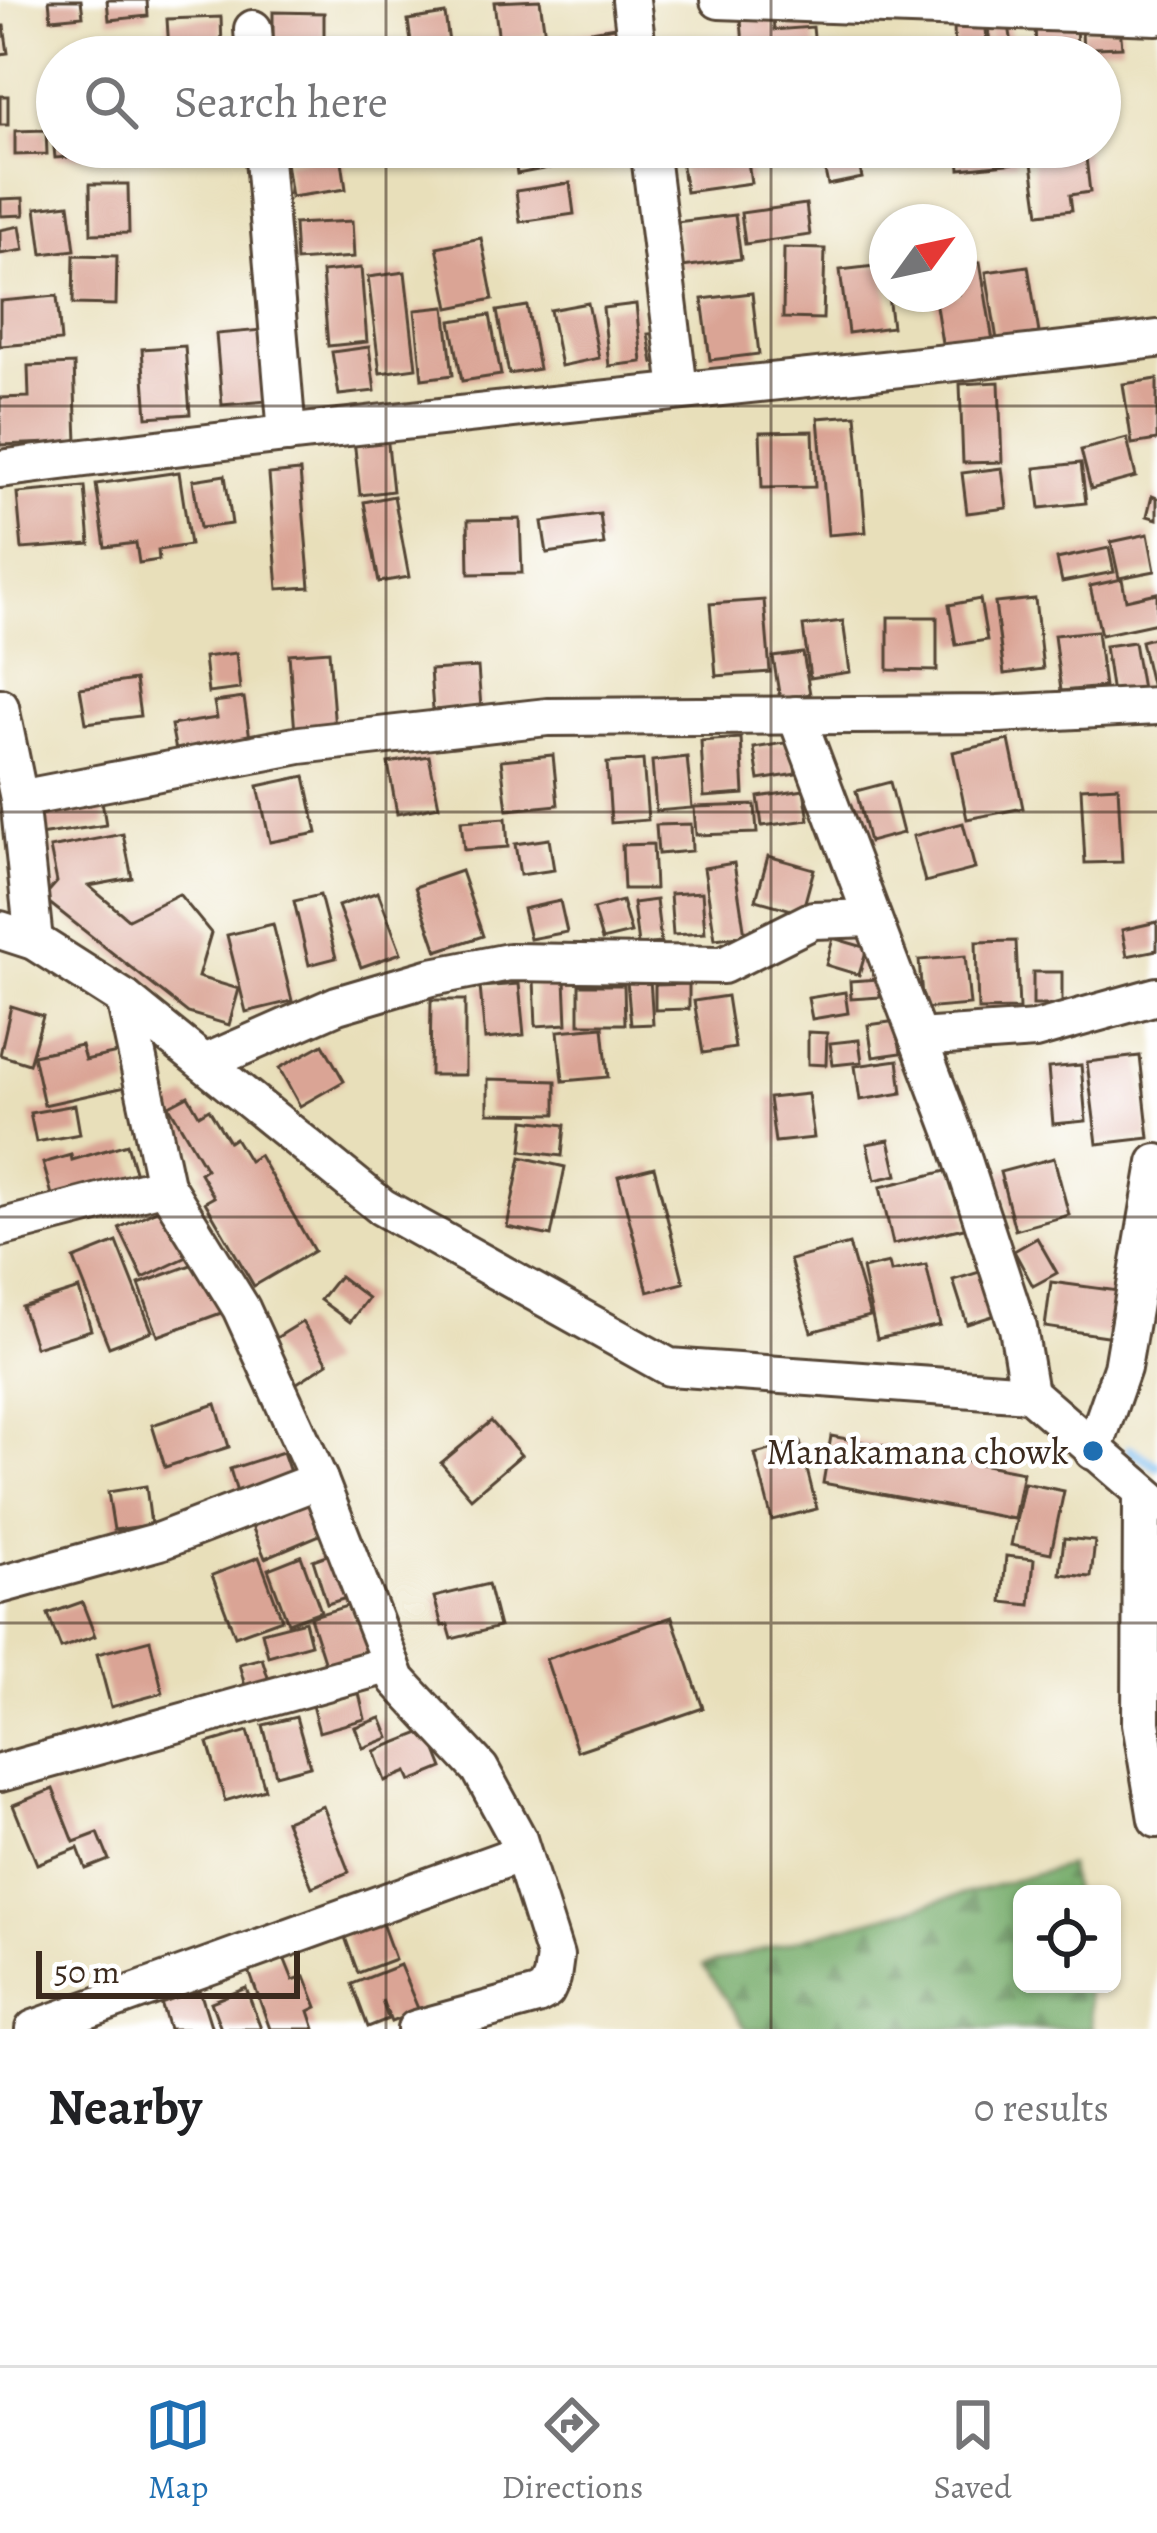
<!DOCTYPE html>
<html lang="en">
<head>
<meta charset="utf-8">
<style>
  body { margin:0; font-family:Alegreya,serif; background:#f6f6f6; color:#202124 }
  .controls { position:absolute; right:36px; bottom:36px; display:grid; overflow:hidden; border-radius:18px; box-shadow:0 3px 9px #0004 }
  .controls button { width:108px; height:108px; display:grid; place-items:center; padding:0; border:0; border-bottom:3px solid #e0e0e0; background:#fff; color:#202124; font:60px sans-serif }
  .compass { position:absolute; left:869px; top:204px; width:108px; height:108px; border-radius:50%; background:#fff; box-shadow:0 3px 9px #0004; rotate:57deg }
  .scale { position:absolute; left:36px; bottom:30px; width:264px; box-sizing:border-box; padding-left:12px; border:6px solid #3b2a1e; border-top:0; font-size:33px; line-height:42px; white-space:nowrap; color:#3b2a1e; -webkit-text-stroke:9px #fff; paint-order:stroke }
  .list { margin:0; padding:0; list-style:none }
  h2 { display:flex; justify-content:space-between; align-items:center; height:156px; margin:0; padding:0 48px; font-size:51px }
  h2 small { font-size:39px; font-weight:400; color:#757577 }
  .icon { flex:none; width:66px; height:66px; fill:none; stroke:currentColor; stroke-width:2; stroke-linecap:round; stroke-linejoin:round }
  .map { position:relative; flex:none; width:1157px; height:2029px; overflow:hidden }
  .search { position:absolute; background:#fff; box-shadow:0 3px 9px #0004; left:36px; right:36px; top:36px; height:132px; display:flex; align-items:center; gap:30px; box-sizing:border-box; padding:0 42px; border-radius:66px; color:#757577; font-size:45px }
  .sheet { height:336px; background:#fff }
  nav { display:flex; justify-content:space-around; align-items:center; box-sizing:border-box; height:168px; border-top:3px solid #e0e0e0; background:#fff; font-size:33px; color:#757577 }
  nav a { display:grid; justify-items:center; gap:6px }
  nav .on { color:#1f6fb2 }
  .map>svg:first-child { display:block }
</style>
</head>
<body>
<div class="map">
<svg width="1157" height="2029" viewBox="0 0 1157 2029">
  <defs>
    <pattern id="forest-firs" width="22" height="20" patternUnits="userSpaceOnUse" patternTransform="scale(3)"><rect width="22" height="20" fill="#74ab69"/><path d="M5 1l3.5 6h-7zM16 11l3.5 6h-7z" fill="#608b56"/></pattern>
  </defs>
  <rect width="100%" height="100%" fill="#fff"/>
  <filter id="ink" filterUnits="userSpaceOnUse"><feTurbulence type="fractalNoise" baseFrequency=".00833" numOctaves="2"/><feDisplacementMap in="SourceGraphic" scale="24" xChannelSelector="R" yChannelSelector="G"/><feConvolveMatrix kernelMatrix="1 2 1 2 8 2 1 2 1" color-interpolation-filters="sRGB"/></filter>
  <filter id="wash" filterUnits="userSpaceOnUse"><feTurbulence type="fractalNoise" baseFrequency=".004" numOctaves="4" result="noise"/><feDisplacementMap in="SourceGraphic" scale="48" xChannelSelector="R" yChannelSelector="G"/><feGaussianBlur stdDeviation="2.7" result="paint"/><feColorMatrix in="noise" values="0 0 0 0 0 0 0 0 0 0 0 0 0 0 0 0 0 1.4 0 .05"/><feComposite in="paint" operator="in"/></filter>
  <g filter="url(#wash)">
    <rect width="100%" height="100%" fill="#e8dfba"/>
    <polygon fill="url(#forest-firs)" stroke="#586a44" stroke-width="3" points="1069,1865 1073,1894 1022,1894 1022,1984 1086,1984 1092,2029 746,2029 703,1966"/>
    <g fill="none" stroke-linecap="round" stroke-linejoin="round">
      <polyline stroke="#77b9ec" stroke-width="10" points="1130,1449 1157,1466"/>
    </g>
    <g id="blocks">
      <g fill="#daa495">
        <polygon points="49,0 81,0 83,16 51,19"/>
        <polygon points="107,0 147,0 148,16 109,20"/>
        <polygon points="540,0 545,35 499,41 494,2"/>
        <polygon points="273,12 324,13 324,56 273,55"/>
        <polygon points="445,14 451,57 413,57 408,20"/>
        <polygon points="221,17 222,48 169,50 167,19"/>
        <polygon points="773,18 774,30 813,27 816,57 744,57 741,20"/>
        <polygon points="1076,18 1077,55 1036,56 1035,19"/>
        <polygon points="986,24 987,56 955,57 954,25"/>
        <polygon points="1009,25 1014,57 992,57 988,28"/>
        <polygon points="0,26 4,26 8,53 0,54"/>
        <polygon points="621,26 627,57 565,57 561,36"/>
        <polygon points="1120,27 1122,47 1095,48 1095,57 1083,57 1082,29"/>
        <polygon points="378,42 380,57 339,57 338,45"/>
        <rect x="0" y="96" width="8" height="29"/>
        <polygon points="46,130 47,154 15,155 15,131"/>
        <polygon points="54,147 85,147 86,156 55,158"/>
        <polygon points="513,147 556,147 559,166 517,174"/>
        <polygon points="679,147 746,147 751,183 686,192"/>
        <polygon points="846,147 855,147 862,178 828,185 822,157 847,152"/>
        <polygon points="958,147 1014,147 1016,163 960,169"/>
        <polygon points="1085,149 1090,192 1070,195 1072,210 1039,214 1031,156"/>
        <polygon points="341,154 346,189 291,197 286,162"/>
        <polygon points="570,183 574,214 520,222 516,191"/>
        <polygon points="90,184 128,184 129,233 91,234"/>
        <polygon points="23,198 24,215 1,216 1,199"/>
        <polygon points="69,204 75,250 42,254 36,208"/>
        <polygon points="806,204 810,235 745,244 741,213"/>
        <polygon points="735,215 741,259 682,267 676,222"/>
        <polygon points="352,221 354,257 296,261 294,224"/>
        <polygon points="20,226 24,250 0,254 0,230"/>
        <polygon points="481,238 493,299 449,308 437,247"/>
        <polygon points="784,248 825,249 823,319 783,318"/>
        <polygon points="74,255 117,256 116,305 73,304"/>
        <polygon points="980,262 993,341 943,349 934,294 959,294 959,265"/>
        <polygon points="884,265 892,327 848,333 840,270"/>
        <polygon points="1028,266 1039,333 997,340 986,272"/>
        <polygon points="361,268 367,342 328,346 322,272"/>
        <polygon points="405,272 416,368 380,373 368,277"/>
        <polygon points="752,293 759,354 710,360 702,299"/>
        <polygon points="57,296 61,341 0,346 0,301"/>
        <polygon points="588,303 599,358 561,366 550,310"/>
        <polygon points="636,304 642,362 609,366 603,308"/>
        <polygon points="527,306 539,369 509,374 497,311"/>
        <polygon points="445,307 453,375 422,379 415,310"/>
        <polygon points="490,315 501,375 462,381 451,321"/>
        <polygon points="262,330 268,401 222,405 216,334"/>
        <polygon points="668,332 672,360 653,363 648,334"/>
        <polygon points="185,346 190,414 147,417 142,349"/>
        <polygon points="369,347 375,391 339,395 332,352"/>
        <polygon points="74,364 77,442 0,445 0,398 29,397 28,366"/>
        <polygon points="1157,379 1157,440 1132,444 1123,384"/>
        <polygon points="999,382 1002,462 963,463 960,384"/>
        <polygon points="856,415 866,532 828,535 818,418"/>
        <polygon points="813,431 815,487 762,488 760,432"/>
        <polygon points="387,435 393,491 360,495 354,439"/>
        <polygon points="1127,438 1136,477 1091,489 1081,450"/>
        <polygon points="1081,463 1086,503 1040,508 1035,468"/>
        <polygon points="1002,468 1007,508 967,513 962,473"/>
        <polygon points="300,471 310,587 278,589 269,474"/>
        <polygon points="179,472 190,545 158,550 159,560 139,563 136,543 105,547 96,484"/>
        <polygon points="225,475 232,524 200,528 193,480"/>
        <polygon points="85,487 90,544 22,549 17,493"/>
        <polygon points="394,496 409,577 379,582 364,502"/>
        <polygon points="1152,496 1157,498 1157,519 1147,516"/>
        <polygon points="600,514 604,545 547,553 542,522"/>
        <polygon points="520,519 522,573 469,574 468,520"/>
        <polygon points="1148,534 1155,571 1119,578 1111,542"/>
        <polygon points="1109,548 1114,572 1062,582 1057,559"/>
        <polygon points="1122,579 1126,600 1157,593 1157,623 1101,635 1090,586"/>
        <polygon points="980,599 987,640 956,645 949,605"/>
        <polygon points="1035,599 1043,669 1004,674 995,603"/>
        <polygon points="764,600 770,672 716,676 710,604"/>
        <polygon points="888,617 937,617 937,671 888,670"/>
        <polygon points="843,621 850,672 810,678 803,626"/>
        <polygon points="1097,631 1104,687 1061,691 1054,635"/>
        <polygon points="1157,637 1157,687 1152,688 1141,641"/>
        <polygon points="1134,642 1142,689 1112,694 1105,646"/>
        <polygon points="329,651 335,730 295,733 289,654"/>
        <polygon points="236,653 240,689 208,693 204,657"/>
        <polygon points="803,653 810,694 780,699 773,657"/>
        <polygon points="478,667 481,708 433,710 430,670"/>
        <polygon points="135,680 140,716 86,723 80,688"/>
        <polygon points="244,698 251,745 177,756 171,725 217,718 214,702"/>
        <polygon points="741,738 744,794 704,797 701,741"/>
        <polygon points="1009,740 1023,808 967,819 953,752"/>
        <polygon points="791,742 796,774 759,780 754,748"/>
        <polygon points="553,755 558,805 507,810 501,760"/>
        <polygon points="429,756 439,806 397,814 388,763"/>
        <polygon points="687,757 692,808 656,811 652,761"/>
        <polygon points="643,760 648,820 611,823 607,763"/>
        <polygon points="305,776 317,833 270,842 258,786"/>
        <polygon points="890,782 903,833 869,842 856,791"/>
        <polygon points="1118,786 1122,862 1085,863 1081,788"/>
        <polygon points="804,790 809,820 762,826 758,797"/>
        <polygon points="102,801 106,825 39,835 36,810"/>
        <polygon points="755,805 757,833 696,835 694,807"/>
        <polygon points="506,818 508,847 464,850 461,821"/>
        <polygon points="963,823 975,869 925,882 913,836"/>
        <polygon points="691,824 692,851 658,854 656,825"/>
        <polygon points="123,834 132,878 89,886 128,919 179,894 211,933 198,977 239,989 229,1025 188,1013 43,898 57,882 50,848"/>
        <polygon points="549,839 554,870 520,875 515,844"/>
        <polygon points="653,844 655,889 624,889 622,845"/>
        <polygon points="768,856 814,869 802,913 756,900"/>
        <polygon points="734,863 745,935 715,939 704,868"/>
        <polygon points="461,871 483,936 437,951 415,887"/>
        <polygon points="378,892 401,953 361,967 338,906"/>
        <polygon points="702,892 705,933 673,935 670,894"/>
        <polygon points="320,895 336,958 309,965 294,901"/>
        <polygon points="656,900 661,943 638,945 633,903"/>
        <polygon points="560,901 567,932 530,939 523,909"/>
        <polygon points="622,901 631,933 602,940 593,909"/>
        <polygon points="1157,922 1157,950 1127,956 1122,930"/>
        <polygon points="273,924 292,1001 246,1012 227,935"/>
        <polygon points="833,938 867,948 859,975 826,965"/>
        <polygon points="1016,941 1019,1009 978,1010 976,942"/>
        <polygon points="965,956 970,1005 923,1009 919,960"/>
        <rect x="1033" y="972" width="29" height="33"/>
        <polygon points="650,979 653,1024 631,1025 627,981"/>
        <polygon points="879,979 880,997 851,999 850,981"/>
        <polygon points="534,980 565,980 567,1024 536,1026"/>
        <polygon points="519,984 524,1035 485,1039 480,987"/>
        <polygon points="689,984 689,1009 655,1010 655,985"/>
        <polygon points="579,985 624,985 625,1024 579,1024"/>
        <polygon points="845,992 848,1013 812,1019 808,998"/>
        <polygon points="727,996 735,1048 703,1053 694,1001"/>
        <polygon points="431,1000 465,1000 465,1075 430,1075"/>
        <polygon points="11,1006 43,1016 29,1064 0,1055"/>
        <polygon points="897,1021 901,1053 873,1057 868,1025"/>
        <polygon points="603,1027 608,1077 563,1081 558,1031"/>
        <polygon points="808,1032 827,1033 826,1065 808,1064"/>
        <polygon points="859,1040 862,1062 833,1065 830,1043"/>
        <polygon points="323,1044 344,1081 300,1106 279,1068"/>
        <polygon points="81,1045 85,1060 122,1052 130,1086 44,1105 33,1055"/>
        <polygon points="1140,1056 1149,1138 1097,1144 1087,1062"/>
        <polygon points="898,1060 902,1093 860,1100 855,1066"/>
        <polygon points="1081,1065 1086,1121 1053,1124 1048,1068"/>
        <polygon points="488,1079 556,1081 556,1114 488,1113"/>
        <polygon points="808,1094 814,1138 775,1142 769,1098"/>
        <polygon points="188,1096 199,1115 209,1109 229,1142 235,1138 249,1161 259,1155 314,1251 254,1286 205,1202 214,1197 200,1173 206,1169 169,1106"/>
        <polygon points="75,1105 80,1134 36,1142 30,1113"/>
        <polygon points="525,1120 565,1125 562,1156 522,1151"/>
        <polygon points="889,1140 897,1175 875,1180 867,1144"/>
        <polygon points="127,1144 137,1178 54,1202 43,1163 71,1155 72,1160"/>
        <polygon points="521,1157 565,1167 551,1236 507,1227"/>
        <polygon points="1054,1158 1069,1215 1015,1230 1000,1172"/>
        <polygon points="654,1167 684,1283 648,1292 618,1176"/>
        <polygon points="954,1169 968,1227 893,1244 880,1187"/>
        <polygon points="167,1205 191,1255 143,1278 119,1228"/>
        <polygon points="1037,1238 1057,1273 1033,1286 1014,1251"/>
        <polygon points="117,1242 152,1331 109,1347 74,1259"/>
        <polygon points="849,1244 870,1316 811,1332 790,1260"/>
        <polygon points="202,1261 221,1313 158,1336 139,1284"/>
        <polygon points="889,1263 891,1272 926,1265 940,1325 877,1339 862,1269"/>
        <polygon points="986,1270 999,1314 967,1324 953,1280"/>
        <polygon points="339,1276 368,1298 350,1322 320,1300"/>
        <polygon points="1051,1282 1126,1292 1120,1338 1045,1327"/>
        <polygon points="79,1289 91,1330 35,1347 22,1307"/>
        <polygon points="302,1322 328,1363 294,1385 268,1343"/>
        <polygon points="216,1404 229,1447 165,1467 152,1425"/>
        <polygon points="491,1421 521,1455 471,1498 441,1463"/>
        <polygon points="831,1436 1023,1472 1014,1519 823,1483"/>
        <polygon points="800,1442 817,1509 772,1520 755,1454"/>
        <polygon points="283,1452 292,1478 238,1496 230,1469"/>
        <polygon points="1024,1483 1064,1491 1051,1553 1011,1545"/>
        <polygon points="146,1486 151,1525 114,1530 108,1492"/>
        <polygon points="314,1500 327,1532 265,1558 252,1526"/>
        <polygon points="1064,1538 1095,1541 1091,1577 1060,1574"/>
        <polygon points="344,1549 359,1594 327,1604 313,1560"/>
        <polygon points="301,1556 321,1611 288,1623 268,1569"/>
        <polygon points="1006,1556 1034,1559 1030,1605 1002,1602"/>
        <polygon points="259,1557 282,1619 235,1636 212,1575"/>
        <polygon points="488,1584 499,1627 452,1639 448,1625 442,1626 434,1597"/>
        <polygon points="82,1602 95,1636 61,1648 48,1614"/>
        <polygon points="350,1605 357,1627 364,1624 373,1653 326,1667 310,1617"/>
        <polygon points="672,1617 703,1708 577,1751 546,1659"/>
        <polygon points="305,1621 311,1644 268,1656 262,1632"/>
        <polygon points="150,1640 163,1693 111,1707 97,1654"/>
        <polygon points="262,1658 270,1684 246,1690 239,1664"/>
        <polygon points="359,1693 365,1719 319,1732 312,1705"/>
        <polygon points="296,1717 310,1766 276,1775 263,1725"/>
        <polygon points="381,1718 389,1738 363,1748 355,1727"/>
        <polygon points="428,1730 443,1768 411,1781 407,1772 385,1781 374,1751"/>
        <polygon points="248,1731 265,1789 225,1801 208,1743"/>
        <polygon points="53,1789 74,1842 98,1833 109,1860 86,1869 78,1848 37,1864 13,1805"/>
        <polygon points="323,1806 349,1872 312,1887 285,1821"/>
        <polygon points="379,1915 395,1959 358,1973 342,1929"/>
        <polygon points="283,1955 293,1980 305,1976 317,2007 309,2011 315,2029 270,2029 248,1968"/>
        <polygon points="400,1965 419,2011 391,2022 382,2000 388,2019 368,2027 352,1984"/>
        <polygon points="246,1988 261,2029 221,2029 211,2002"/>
        <polygon points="200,1991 212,2029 169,2029 161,2003"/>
      </g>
    </g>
  </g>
  <g filter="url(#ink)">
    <use href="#blocks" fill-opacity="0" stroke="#554535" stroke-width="3"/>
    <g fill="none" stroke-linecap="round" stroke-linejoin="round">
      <defs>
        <g id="minor">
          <polyline points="631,0 638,57"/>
          <polyline points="719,0 1157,16"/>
          <polyline points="253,29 255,57"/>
          <polyline points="263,147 287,434"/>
          <polyline points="649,147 679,390"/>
          <path d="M0,469c385,-51 772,-84 1157,-130"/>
          <polyline points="0,707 19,799 34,941"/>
          <polyline points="796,715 955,1136 1018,1328 1029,1393"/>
          <polyline points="19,799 300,745 547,717 998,714 1157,706"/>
          <polyline points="0,930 34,941 125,999 382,1207 669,1367 1029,1393 1157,1504"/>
          <polyline points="125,999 165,1185 241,1308 319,1480 397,1680 480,1769 518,1839 555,1956 552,1978 546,1991 537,1996 416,2029"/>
          <polyline points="918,1038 1035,1030 1157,996"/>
          <polyline points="205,1063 337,1005 432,977 509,962 723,965 813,920 872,918"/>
          <polyline points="0,1228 165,1185"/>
          <polyline points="1093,1451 1122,1368 1157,1163"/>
          <polyline points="1142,1494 1141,1723 1157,1819"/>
          <polyline points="0,1585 160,1541 319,1480"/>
          <polyline points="0,1773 391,1664"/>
          <polyline points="34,2029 522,1853"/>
        </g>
      </defs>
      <use href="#minor" stroke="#554535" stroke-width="42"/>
      <use href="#minor" stroke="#fff" stroke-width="36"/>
    </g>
  </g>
  <path fill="none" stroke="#3b2a1e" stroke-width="3" stroke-opacity="0.55" d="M386,0v57M771,0v57M386,147v1882M771,147v1882M0,406h1157M0,812h1157M0,1217h1157M0,1623h1157"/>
  <circle fill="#1f6fb2" stroke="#fff" stroke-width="4.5" cx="1093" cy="1451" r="12"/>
  <g text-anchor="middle" stroke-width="9" stroke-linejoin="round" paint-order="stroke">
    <g font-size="36" fill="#3b2a1e" stroke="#fff" text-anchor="end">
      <text x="1069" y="1464">Manakamana chowk</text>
    </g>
  </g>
</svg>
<div class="controls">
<button><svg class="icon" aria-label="locate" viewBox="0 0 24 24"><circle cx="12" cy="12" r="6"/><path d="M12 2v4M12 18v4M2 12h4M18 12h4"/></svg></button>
</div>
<svg class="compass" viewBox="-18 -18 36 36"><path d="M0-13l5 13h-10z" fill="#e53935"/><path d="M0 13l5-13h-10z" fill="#757577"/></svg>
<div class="scale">50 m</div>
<div class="search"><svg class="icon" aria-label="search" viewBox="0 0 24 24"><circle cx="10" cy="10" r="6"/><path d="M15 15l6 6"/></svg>Search here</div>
</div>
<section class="sheet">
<h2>Nearby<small>0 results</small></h2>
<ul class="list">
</ul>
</section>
<nav>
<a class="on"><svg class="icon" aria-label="map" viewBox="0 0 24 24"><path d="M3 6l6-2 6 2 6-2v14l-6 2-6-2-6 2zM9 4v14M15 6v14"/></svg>Map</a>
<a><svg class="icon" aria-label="directions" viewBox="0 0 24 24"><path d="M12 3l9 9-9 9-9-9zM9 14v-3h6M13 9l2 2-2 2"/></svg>Directions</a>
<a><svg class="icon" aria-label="saved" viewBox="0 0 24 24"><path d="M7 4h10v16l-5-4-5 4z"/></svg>Saved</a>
</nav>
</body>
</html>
